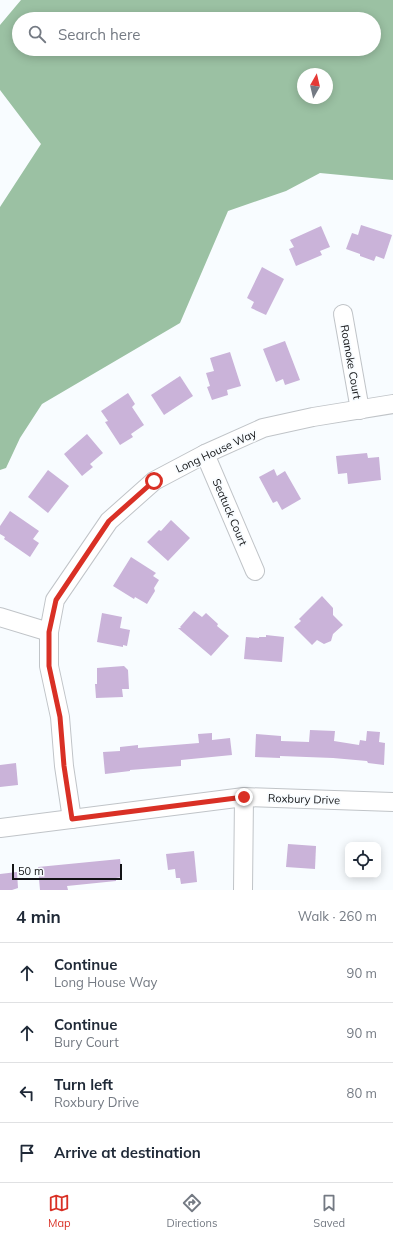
<!DOCTYPE html>
<html lang="en">
<head>
<meta charset="utf-8">
<style>
  body { margin:0; font-family:Mulish,sans-serif; background:#f2f2f3; color:#1f2937 }
  .controls { position:absolute; right:12px; bottom:12px; display:grid; overflow:hidden; border-radius:8px; box-shadow:0 2px 10px #0003 }
  .controls button { width:36px; height:36px; display:grid; place-items:center; padding:0; border:0; border-bottom:1px solid #e0e1e3; background:#fff; color:#1f2937; font:20px sans-serif }
  .compass { position:absolute; left:297px; top:68px; width:36px; height:36px; border-radius:50%; background:#fff; box-shadow:0 2px 10px #0003; rotate:8deg }
  .scale { position:absolute; left:12px; bottom:10px; width:110px; box-sizing:border-box; padding-left:4px; border:2px solid #131416; border-top:0; font-size:11px; line-height:14px; white-space:nowrap; color:#131416; -webkit-text-stroke:3px #f8fcff; paint-order:stroke }
  .stop { position:absolute; width:12px; height:12px; margin:-9px; border:3px solid #d93025; border-radius:50%; background:#fff }
  .stop.end { background:#d93025; border-color:#fff; box-shadow:0 1px 4px #0008 }
  .list { margin:0; padding:0; list-style:none }
  h2 { display:flex; justify-content:space-between; align-items:center; height:52px; margin:0; padding:0 16px; font-size:17px }
  h2 small { font-size:13px; font-weight:400; color:#747a83 }
  .list li { display:grid; grid-template-columns:26px 1fr auto; gap:12px; align-items:center; box-sizing:border-box; height:60px; padding:0 16px; border-top:1px solid #e0e1e3 }
  .list b { display:block; font-size:15px; white-space:nowrap }
  .list p { margin:0; font-size:13px; white-space:nowrap; color:#747a83 }
  .list em { font-size:13px; font-style:normal; color:#747a83 }
  .icon { flex:none; width:22px; height:22px; fill:none; stroke:currentColor; stroke-width:2; stroke-linecap:round; stroke-linejoin:round }
  .map { position:relative; flex:none; width:393px; height:890px; overflow:hidden }
  .search { position:absolute; background:#fff; box-shadow:0 2px 10px #0003; left:12px; right:12px; top:12px; height:44px; display:flex; align-items:center; gap:10px; box-sizing:border-box; padding:0 14px; border-radius:22px; color:#747a83; font-size:15px }
  .sheet { height:292px; background:#fff }
  nav { display:flex; justify-content:space-around; align-items:center; box-sizing:border-box; height:56px; border-top:1px solid #e0e1e3; background:#fff; font-size:11px; color:#747a83 }
  nav a { display:grid; justify-items:center; gap:2px }
  nav .on { color:#d93025 }
  .map>svg:first-child { display:block }
</style>
</head>
<body>
<div class="map">
<svg width="393" height="890" viewBox="0 0 393 890">
  <rect width="100%" height="100%" fill="#f8fcff"/>
  <path fill="#9bc1a3" fill-rule="evenodd" d="M21,0h372v180l-73,-7 -34,18 -58,20 -48,112 -138,81 -22,34 -14,30 -6,2v-263l41,-63 -41,-54v-65zM19,19h355v30h-355zM303,74h24v24h-24z"/>
  <g fill="#cab3d9">
    <polygon points="361,225 392,235 384,259 376,256 374,261 360,256 360,254 346,249 352,233 358,235"/>
    <polygon points="321,226 330,247 320,251 322,255 296,266 289,249 294,247 290,240"/>
    <polygon points="262,267 284,279 266,315 251,308 254,302 247,298"/>
    <polygon points="285,341 300,380 285,385 283,379 276,382 263,349"/>
    <polygon points="230,352 241,386 227,390 228,395 212,400 207,387 210,386 206,373 214,371 210,358"/>
    <polygon points="180,376 193,396 164,415 151,395"/>
    <polygon points="128,393 135,404 132,407 144,425 131,434 133,437 120,445 105,422 108,421 101,411"/>
    <polygon points="87,434 103,453 90,464 93,467 82,476 64,454"/>
    <polygon points="367,453 368,458 379,457 381,480 348,484 347,473 338,474 336,456"/>
    <polygon points="274,469 277,476 285,471 301,499 282,510 277,501 273,503 259,477"/>
    <polygon points="48,470 69,486 48,513 28,497"/>
    <polygon points="10,511 39,531 33,539 39,543 30,557 4,539 5,537 0,534 0,526"/>
    <polygon points="171,520 190,538 168,561 147,542 159,530 161,531"/>
    <polygon points="131,557 156,573 153,576 159,580 154,588 155,591 147,604 135,597 134,599 113,586"/>
    <polygon points="322,596 333,608 333,615 343,625 333,634 331,641 324,644 317,640 312,645 294,627 301,621 299,619"/>
    <polygon points="194,611 202,617 206,613 218,624 217,626 229,636 211,656 178,628 181,628 180,627"/>
    <polygon points="102,613 122,617 120,628 130,630 127,646 123,645 123,647 97,642"/>
    <polygon points="266,635 284,637 282,662 244,659 246,637 259,638 259,637 266,637"/>
    <polygon points="124,666 128,670 129,689 122,689 123,697 96,698 95,684 97,684 97,668"/>
    <polygon points="310,730 335,731 334,741 359,745 360,740 366,741 367,731 380,732 379,742 385,743 384,765 368,763 367,761 333,758 280,756 280,758 255,757 256,734 281,736 281,741 309,742"/>
    <polygon points="212,733 212,740 230,738 232,755 181,760 181,766 130,770 130,771 105,774 103,752 120,751 120,747 138,745 138,748 199,743 198,734"/>
    <polygon points="16,763 18,785 0,787 0,765"/>
    <polygon points="288,844 316,846 315,869 286,867"/>
    <polygon points="194,851 197,882 181,884 180,878 176,878 175,869 168,870 166,854"/>
    <polygon points="120,859 122,877 116,878 116,881 67,886 68,890 40,890 38,867"/>
    <polygon points="17,872 18,888 12,890 0,890 0,874"/>
  </g>
  <g fill="none" stroke-linecap="round" stroke-linejoin="round">
    <defs>
      <g id="minor">
        <polyline points="343,314 360,410"/>
        <polyline points="205,454 255,571"/>
        <polyline points="0,617 49,632"/>
        <polyline points="72,819 64,766 60,717 49,666 49,632 55,600 109,521 154,481 205,454 263,428 313,417 393,404"/>
        <polyline points="0,828 244,797 393,802"/>
        <polyline points="243,890 244,797"/>
      </g>
    </defs>
    <use href="#minor" stroke="#c0c4c8" stroke-width="20"/>
    <use href="#minor" stroke="#fff" stroke-width="18"/>
  </g>
  <g fill="none" stroke-linecap="round" stroke-linejoin="round">
    <polyline stroke="#d93025" stroke-width="5" points="154,481 109,521 56,600 49,632 49,666 60,717 64,766 72,819 244,797"/>
  </g>
  <g text-anchor="middle" stroke-width="3.5" stroke-linejoin="round" paint-order="stroke">
    <g font-size="11" fill="#131416" stroke="#f8fcff">
      <text transform="translate(351 362) rotate(80)" y="4">Roanoke Court</text>
      <text transform="translate(216 451) rotate(-25)" y="4">Long House Way</text>
      <text transform="translate(230 512) rotate(67)" y="4">Seatuck Court</text>
      <text transform="translate(304 799) rotate(2)" y="4">Roxbury Drive</text>
    </g>
  </g>
</svg>
<div class="controls">
<button><svg class="icon" aria-label="locate" viewBox="0 0 24 24"><circle cx="12" cy="12" r="6"/><path d="M12 2v4M12 18v4M2 12h4M18 12h4"/></svg></button>
</div>
<svg class="compass" viewBox="-18 -18 36 36"><path d="M0-13l5 13h-10z" fill="#e53935"/><path d="M0 13l5-13h-10z" fill="#747a83"/></svg>
<div class="scale">50 m</div>
<div class="stop" style="left:154px;top:481px"></div>
<div class="stop end" style="left:244px;top:797px"></div>
<div class="search"><svg class="icon" aria-label="search" viewBox="0 0 24 24"><circle cx="10" cy="10" r="6"/><path d="M15 15l6 6"/></svg>Search here</div>
</div>
<section class="sheet">
<h2>4 min<small>Walk · 260 m</small></h2>
<ul class="list">
<li><svg class="icon" aria-label="ahead" viewBox="0 0 24 24"><path d="M12 20V5M6 11l6-6 6 6"/></svg><div><b>Continue</b><p>Long House Way</p></div><em>90 m</em></li>
<li><svg class="icon" aria-label="ahead" viewBox="0 0 24 24"><path d="M12 20V5M6 11l6-6 6 6"/></svg><div><b>Continue</b><p>Bury Court</p></div><em>90 m</em></li>
<li><svg class="icon" aria-label="left" viewBox="0 0 24 24"><path d="M17 20v-9H6M10 6l-5 5 5 5"/></svg><div><b>Turn left</b><p>Roxbury Drive</p></div><em>80 m</em></li>
<li><svg class="icon" aria-label="arrive" viewBox="0 0 24 24"><path d="M6 21V4h12l-3 4 3 4H6"/></svg><div><b>Arrive at destination</b></div></li>
</ul>
</section>
<nav>
<a class="on"><svg class="icon" aria-label="map" viewBox="0 0 24 24"><path d="M3 6l6-2 6 2 6-2v14l-6 2-6-2-6 2zM9 4v14M15 6v14"/></svg>Map</a>
<a><svg class="icon" aria-label="directions" viewBox="0 0 24 24"><path d="M12 3l9 9-9 9-9-9zM9 14v-3h6M13 9l2 2-2 2"/></svg>Directions</a>
<a><svg class="icon" aria-label="saved" viewBox="0 0 24 24"><path d="M7 4h10v16l-5-4-5 4z"/></svg>Saved</a>
</nav>
</body>
</html>
